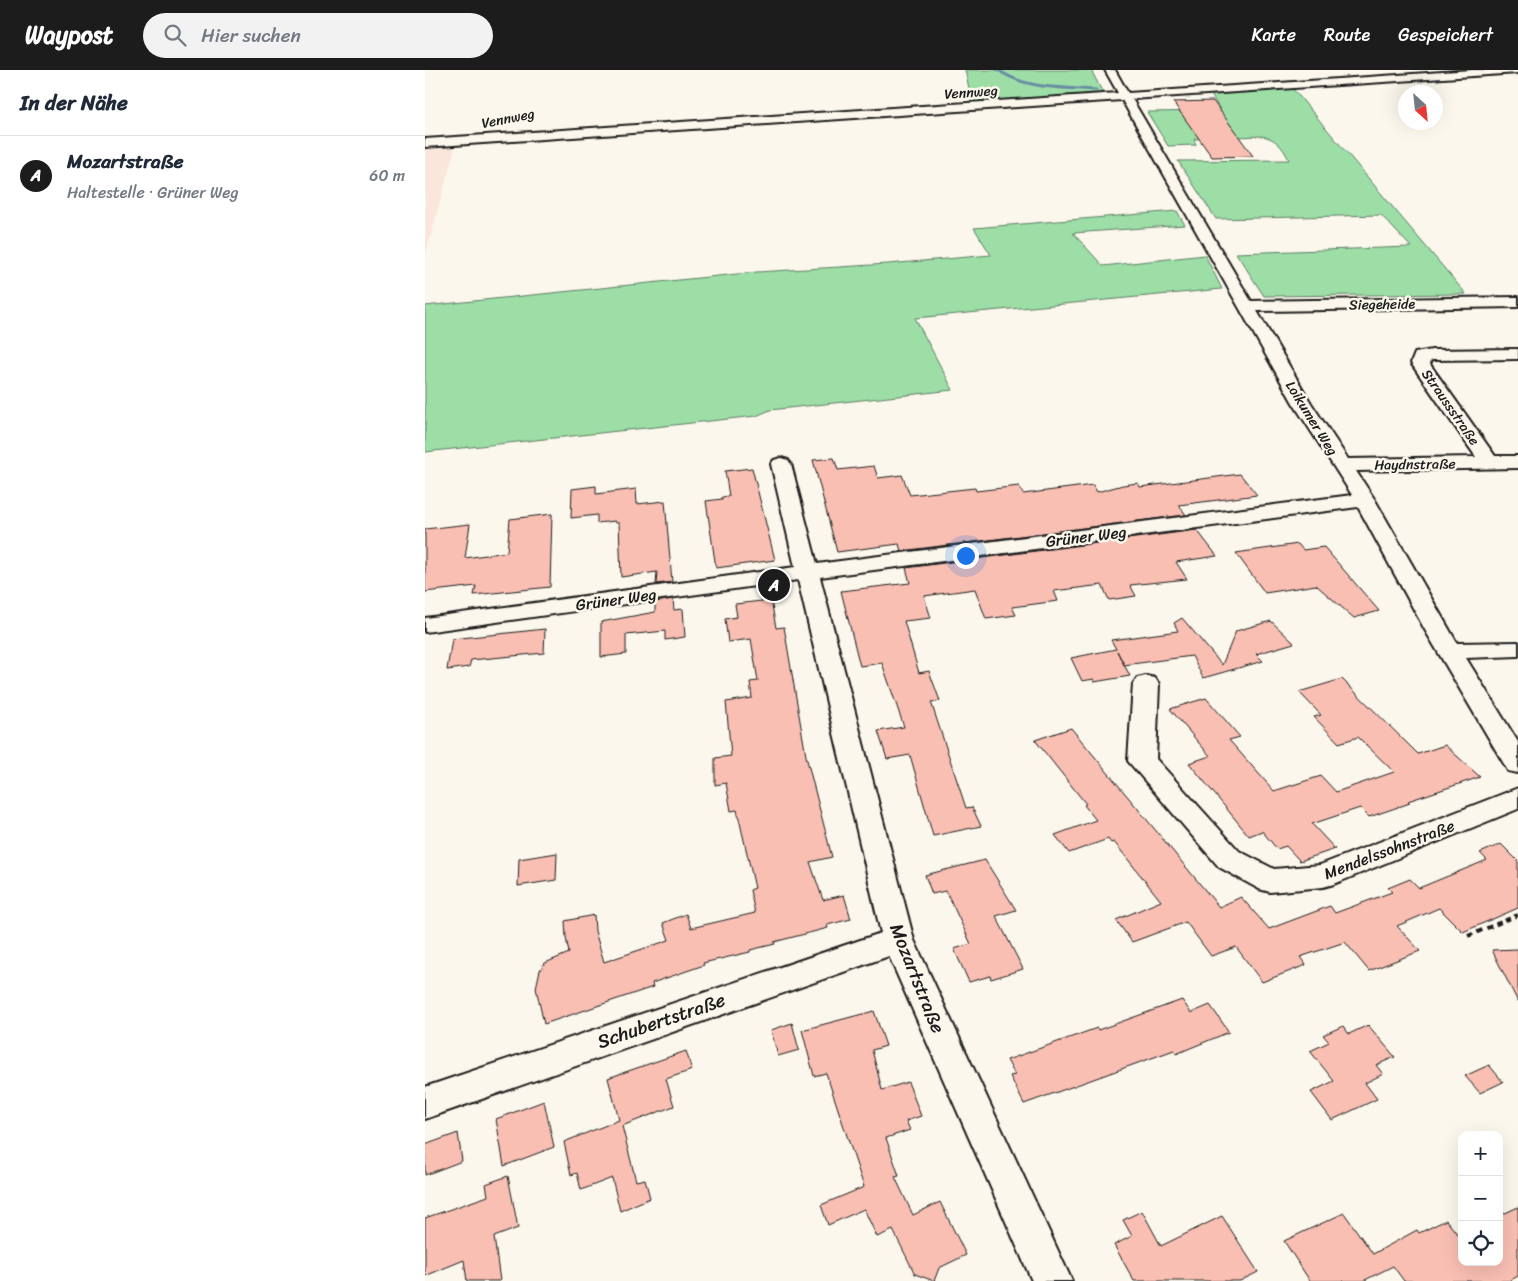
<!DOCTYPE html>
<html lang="de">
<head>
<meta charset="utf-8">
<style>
  body { margin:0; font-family:Sriracha,sans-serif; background:#f2f2f3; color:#1f2937 }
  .controls { position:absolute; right:15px; bottom:15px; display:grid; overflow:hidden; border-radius:10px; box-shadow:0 5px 20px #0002 }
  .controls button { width:45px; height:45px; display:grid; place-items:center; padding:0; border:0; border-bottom:1px solid #e0e1e3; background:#fff; color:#1f2937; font:25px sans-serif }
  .compass { position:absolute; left:973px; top:15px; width:45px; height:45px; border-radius:50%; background:#fff; box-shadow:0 5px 20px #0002; rotate:153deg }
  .you { position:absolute; left:540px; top:485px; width:18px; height:18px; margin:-12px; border:4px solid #fff; border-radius:50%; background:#1a73e8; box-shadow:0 0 0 8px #1a73e833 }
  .badge { display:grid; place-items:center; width:32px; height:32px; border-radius:50%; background:#1c1c1c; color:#fff; font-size:16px; font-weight:700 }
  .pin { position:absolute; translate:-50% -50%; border:2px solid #fff; box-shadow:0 1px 5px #0006 }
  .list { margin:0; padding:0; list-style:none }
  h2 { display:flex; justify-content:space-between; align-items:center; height:65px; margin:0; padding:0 20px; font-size:21px }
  h2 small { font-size:16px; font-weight:400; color:#747a83 }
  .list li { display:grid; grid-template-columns:32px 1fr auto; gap:15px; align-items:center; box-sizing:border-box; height:80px; padding:0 20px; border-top:1px solid #e0e1e3 }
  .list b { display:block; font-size:19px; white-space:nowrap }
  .list p { margin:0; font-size:16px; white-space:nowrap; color:#747a83 }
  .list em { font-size:16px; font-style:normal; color:#747a83 }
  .icon { flex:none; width:28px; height:28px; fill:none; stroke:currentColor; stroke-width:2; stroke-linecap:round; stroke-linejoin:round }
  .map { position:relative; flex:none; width:1093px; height:1211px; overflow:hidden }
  header { display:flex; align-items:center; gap:30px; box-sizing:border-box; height:70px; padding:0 25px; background:#1c1c1c; color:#fff }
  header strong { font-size:24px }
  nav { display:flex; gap:28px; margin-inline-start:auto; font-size:18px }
  .search { width:350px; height:45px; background:#f2f2f3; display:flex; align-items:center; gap:12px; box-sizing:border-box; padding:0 18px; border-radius:28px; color:#747a83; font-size:19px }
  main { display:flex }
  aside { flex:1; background:#fff }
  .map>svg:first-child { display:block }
</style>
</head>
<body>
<header>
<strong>Waypost</strong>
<div class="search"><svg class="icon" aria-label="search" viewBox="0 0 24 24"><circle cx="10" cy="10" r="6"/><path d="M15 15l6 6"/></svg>Hier suchen</div>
<nav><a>Karte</a><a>Route</a><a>Gespeichert</a></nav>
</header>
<main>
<aside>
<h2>In der Nähe<small></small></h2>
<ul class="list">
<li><span class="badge">A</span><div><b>Mozartstraße</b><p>Haltestelle · Grüner Weg</p></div><em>60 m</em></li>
</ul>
</aside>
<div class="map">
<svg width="1093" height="1211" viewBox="0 0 1093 1211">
  <rect width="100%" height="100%" fill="#fbf7ec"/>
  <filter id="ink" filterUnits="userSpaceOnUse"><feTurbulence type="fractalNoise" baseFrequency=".02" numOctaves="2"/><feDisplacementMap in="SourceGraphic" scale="10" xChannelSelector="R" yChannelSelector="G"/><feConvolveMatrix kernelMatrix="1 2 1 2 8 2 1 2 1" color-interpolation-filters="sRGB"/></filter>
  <g filter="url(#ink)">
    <polygon fill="#fae6db" points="30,77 0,187 0,79"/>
    <g fill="#9ddea7" stroke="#5c7d62">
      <polygon points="540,0 666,0 678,23 547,32"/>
      <path d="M868,19l173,205 -202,2 -28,-43 175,-6 -30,-32 -165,4 -38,-58 111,-1c-6,-13 -14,-23 -29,-24l-66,3 2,6 -28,1 -21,-34 74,-1 -11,-18z"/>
      <polygon points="752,141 760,155 648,163 678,196 780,185 797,219 490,248 528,320 345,340 331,346 0,382 0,236 332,202 463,194 566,185 549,158"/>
    </g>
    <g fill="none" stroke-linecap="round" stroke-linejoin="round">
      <path stroke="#698da3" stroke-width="3" d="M573,0c29,20 65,17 98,20"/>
    </g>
    <g fill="#f9bfb3" stroke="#1c1c1c">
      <polygon points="788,31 828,86 787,87 748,32"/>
      <polygon points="409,388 413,400 449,396 453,408 477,405 485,425 550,418 551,421 594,416 598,424 668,415 672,422 698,415 713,413 715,417 815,404 832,425 754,435 761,445 476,481 474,474 412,482 388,390"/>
      <polygon points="327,398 350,490 291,498 281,431 297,429 297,427 304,426 300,401"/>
      <polygon points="171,416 171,424 211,419 212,434 240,431 247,512 231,514 232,502 196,507 194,453 191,453 190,451 172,453 172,445 146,448 147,419"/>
      <polygon points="127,444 125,517 49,525 51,516 0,522 0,459 45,454 40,488 82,482 85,449"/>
      <polygon points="772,460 792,486 751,492 762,509 705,515 711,526 684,530 677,515 629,521 633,531 587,537 591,545 561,549 550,519 499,526 506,548 479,551 494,603 504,601 515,631 506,632 541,738 547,737 556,756 508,766 485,685 462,689 453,661 479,657 457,593 435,596 416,521 485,513 481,498"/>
      <polygon points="873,474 878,480 899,477 954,541 929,548 891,515 840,523 811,483"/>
      <polygon points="248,529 249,540 258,539 260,567 240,570 240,561 201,565 201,584 176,587 176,552 230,542 230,532"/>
      <polygon points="346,530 351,558 359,557 381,686 407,787 385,792 398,830 419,825 426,849 402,855 403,858 349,872 350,874 325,880 325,882 278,893 279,895 227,913 228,917 119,954 111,918 115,900 120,893 144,883 141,868 140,851 169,845 170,861 179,892 244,870 238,853 261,844 266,858 330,843 325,820 330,818 312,740 306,741 301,713 290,715 290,688 306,686 301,632 327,628 325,612 333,611 326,569 303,572 300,549 312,547 310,534"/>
      <polygon points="757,548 797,595 811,561 846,551 869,573 831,584 838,591 778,608 767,586 699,595 692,581 705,606 669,612 669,609 657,611 646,588 691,579 686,570 753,561 749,553"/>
      <polygon points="120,559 119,583 46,590 44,597 22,600 27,569"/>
      <polygon points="917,609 993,684 1020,675 1055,707 983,731 985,733 944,747 935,738 887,754 910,779 875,791 861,776 852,779 837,761 824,766 764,693 785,686 745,639 781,628 815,667 804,670 849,721 896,706 911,722 969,702 933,667 914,673 889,647 896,645 874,622"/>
      <polygon points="646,658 794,837 816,827 844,859 905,836 910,843 967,822 963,818 985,809 994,818 1062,790 1055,783 1076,774 1093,791 1093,838 1038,862 1014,838 972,856 995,881 944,901 920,872 875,887 881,895 837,912 811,877 786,886 761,852 707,872 691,850 736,831 689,772 686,773 683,769 644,783 630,765 671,750 659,735 661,734 610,670"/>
      <polygon points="132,783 131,810 93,816 94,789"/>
      <polygon points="560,790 591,840 571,846 598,899 566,909 565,906 544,912 529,879 546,874 523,825 520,821 507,824 500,805"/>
      <polygon points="1093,879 1093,932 1067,880"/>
      <polygon points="757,930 766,943 785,935 804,962 751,984 749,980 599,1034 585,1006 590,1005 582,990 672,958 673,960"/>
      <polygon points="449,941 461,976 447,980 457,1020 483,1012 496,1046 481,1051 485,1060 461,1068 474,1106 470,1107 488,1145 515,1132 541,1185 514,1198 509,1211 490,1204 468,1160 452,1167 439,1139 403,1155 396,1135 439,1117 401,1003 389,1006 377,960"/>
      <polygon points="367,953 374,980 353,986 346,960"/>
      <polygon points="943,955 970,987 951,995 958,1004 940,1013 952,1029 907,1050 886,1022 909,1011 885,981 904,972 898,965 918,956 924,964"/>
      <polygon points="261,981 267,1000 241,1009 249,1036 197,1056 211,1111 220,1109 225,1128 195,1141 187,1108 156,1120 152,1103 146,1105 139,1072 194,1050 183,1008"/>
      <polygon points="1064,995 1078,1012 1055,1023 1040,1006"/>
      <polygon points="119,1031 129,1077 79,1096 71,1049"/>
      <polygon points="33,1063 37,1091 0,1105 0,1075"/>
      <polygon points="83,1106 93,1158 69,1167 75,1211 42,1211 39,1190 0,1206 0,1148 63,1126 61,1114"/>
      <polygon points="1093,1137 1093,1206 1084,1211 979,1211 968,1196 938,1211 885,1211 859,1171 919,1143 948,1184 992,1160 994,1163 1021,1150 1034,1166 1037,1165 1037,1192 1074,1192 1074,1146"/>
      <polygon points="717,1141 736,1176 797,1146 833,1202 815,1211 709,1211 689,1175 707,1166 698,1150"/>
    </g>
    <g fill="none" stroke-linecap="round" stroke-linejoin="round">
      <defs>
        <g id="street">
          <polygon points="680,0 690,0 703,23 1047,0 1093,0 1093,3 707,29 826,231 1093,227 1093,237 832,241 886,333 923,389 1051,387 986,293 990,283 1007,280 1093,279 1093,289 1007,290 1004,293 1070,386 1093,386 1093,398 931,401 950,430 1032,573 1093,572 1093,586 1041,588 1093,672 1093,703 1083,701 1079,694 1000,560 933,437 395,507 489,870 647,1211 607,1211 464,886 0,1049 0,1017 456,863 373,510 0,562 0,548 370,497 346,394 349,390 356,388 363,390 366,394 392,494 927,425 868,333 697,30 0,77 0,69 693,23"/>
          <polygon points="721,606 730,608 734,614 731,689 814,781 849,799 895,795 1093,718 1093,739 909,814 898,817 845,822 834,819 794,797 703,691 708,614 712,608"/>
        </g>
      </defs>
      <use href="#street" stroke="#1c1c1c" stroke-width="4"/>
      <polyline stroke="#1c1c1c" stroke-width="4" stroke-dasharray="5.5 4.5" stroke-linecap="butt" points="1043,866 1093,845"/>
      <use href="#street" fill="#fbf7ec" fill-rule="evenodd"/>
    </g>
  </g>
  <g text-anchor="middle" stroke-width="5" stroke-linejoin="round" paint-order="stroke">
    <g font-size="14" fill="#1c1c1c" stroke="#fbf7ec">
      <text transform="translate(546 22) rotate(-4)" y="5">Vennweg</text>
      <text transform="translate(83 48) rotate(-11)" y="5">Vennweg</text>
      <text transform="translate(957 234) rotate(-1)" y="5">Siegeheide</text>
      <text transform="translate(1026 337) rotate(55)" y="5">Straussstraße</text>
      <text transform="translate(887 348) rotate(58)" y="5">Loikumer Weg</text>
      <text transform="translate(990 394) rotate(-1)" y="5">Haydnstraße</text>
    </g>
    <g font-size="16" fill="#1c1c1c" stroke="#fbf7ec">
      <text transform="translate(661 466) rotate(-7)" y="6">Grüner Weg</text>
      <text transform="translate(191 529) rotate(-8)" y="6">Grüner Weg</text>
      <text transform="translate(964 779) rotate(-21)" y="6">Mendelssohnstraße</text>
    </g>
    <g font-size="19" fill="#1c1c1c" stroke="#fbf7ec">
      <text transform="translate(493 908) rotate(68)" y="7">Mozartstraße</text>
      <text transform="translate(236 950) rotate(-19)" y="7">Schubertstraße</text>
    </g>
  </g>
</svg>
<div class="controls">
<button>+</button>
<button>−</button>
<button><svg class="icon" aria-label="locate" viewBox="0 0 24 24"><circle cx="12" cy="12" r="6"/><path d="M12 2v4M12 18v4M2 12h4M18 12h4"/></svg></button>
</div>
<svg class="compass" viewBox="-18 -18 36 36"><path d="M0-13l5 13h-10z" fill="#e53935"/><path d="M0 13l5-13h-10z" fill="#747a83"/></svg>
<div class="you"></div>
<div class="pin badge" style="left:349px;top:515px">A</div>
</div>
</main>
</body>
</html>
